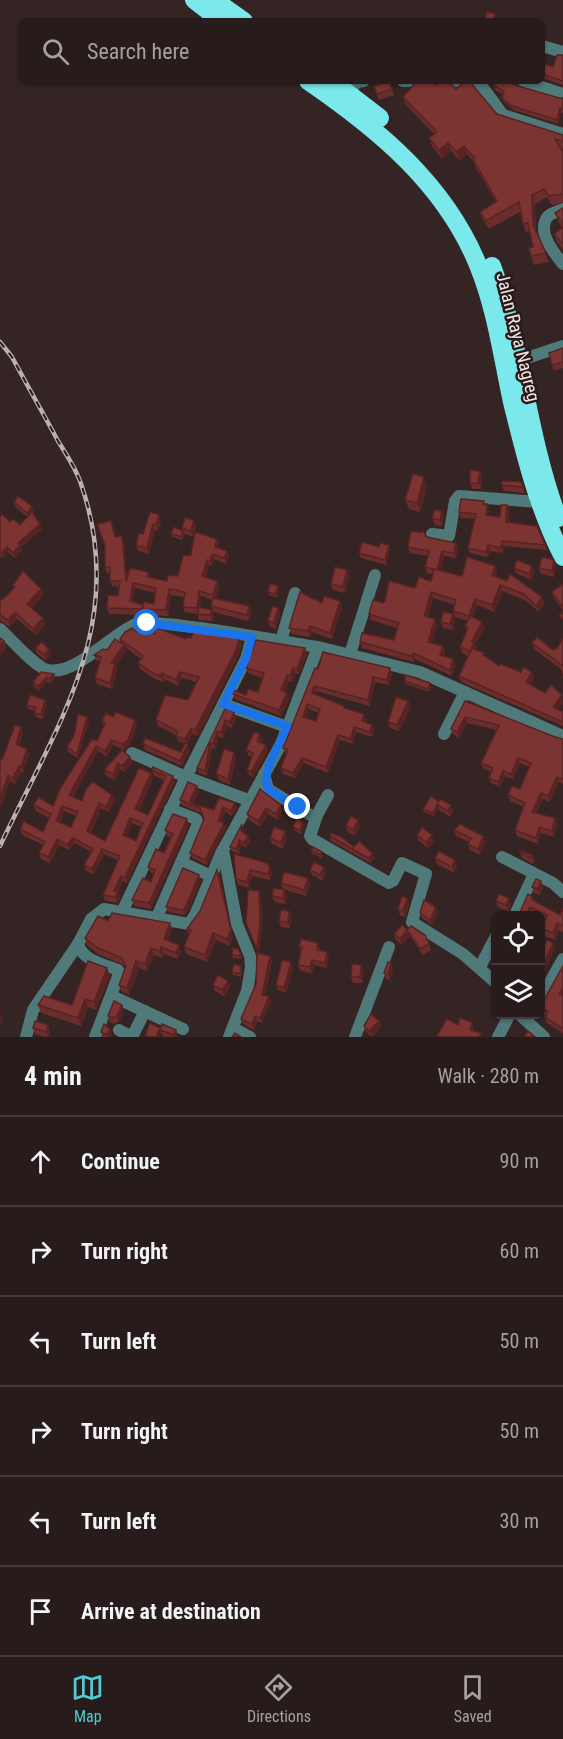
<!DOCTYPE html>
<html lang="en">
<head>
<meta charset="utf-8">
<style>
  body { margin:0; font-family:"Roboto Condensed",sans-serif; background:#332928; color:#f1f3f6 }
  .controls { position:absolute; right:18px; bottom:18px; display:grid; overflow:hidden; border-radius:9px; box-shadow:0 2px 4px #0004 }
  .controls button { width:54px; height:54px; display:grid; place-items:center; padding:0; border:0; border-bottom:2px solid #433a3a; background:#271c1b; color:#f1f3f6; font:30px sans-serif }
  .stop { position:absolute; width:18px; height:18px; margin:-14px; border:4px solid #1a73e8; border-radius:50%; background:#fff }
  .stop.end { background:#1a73e8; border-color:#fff; box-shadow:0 2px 6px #0008 }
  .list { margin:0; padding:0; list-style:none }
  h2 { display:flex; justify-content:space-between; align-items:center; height:78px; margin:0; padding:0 24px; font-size:26px }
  h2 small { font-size:20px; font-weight:400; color:#a4a1a3 }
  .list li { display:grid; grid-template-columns:39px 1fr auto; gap:18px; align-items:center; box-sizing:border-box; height:90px; padding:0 24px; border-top:2px solid #433a3a }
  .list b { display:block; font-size:22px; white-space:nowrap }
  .list em { font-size:20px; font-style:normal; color:#a4a1a3 }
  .icon { flex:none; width:33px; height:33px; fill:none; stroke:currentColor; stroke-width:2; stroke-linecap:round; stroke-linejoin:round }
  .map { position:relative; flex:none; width:563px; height:1037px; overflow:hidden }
  .search { position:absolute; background:#271c1b; box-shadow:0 2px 4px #0004; left:18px; right:18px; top:18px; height:66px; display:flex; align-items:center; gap:15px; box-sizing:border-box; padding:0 21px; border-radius:9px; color:#a4a1a3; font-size:22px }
  .sheet { height:618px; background:#271c1b }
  nav { display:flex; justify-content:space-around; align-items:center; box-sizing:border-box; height:84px; border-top:2px solid #433a3a; background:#271c1b; font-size:16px; color:#a4a1a3 }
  nav a { display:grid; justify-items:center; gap:3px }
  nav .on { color:#52ccd1 }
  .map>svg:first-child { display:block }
</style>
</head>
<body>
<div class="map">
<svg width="563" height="1037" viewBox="0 0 563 1037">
  <rect width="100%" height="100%" fill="#342524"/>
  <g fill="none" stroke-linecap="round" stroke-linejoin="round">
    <g stroke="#50797a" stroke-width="12">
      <polyline points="542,46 563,52"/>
      <polyline points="403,81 474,81"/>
      <polyline points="478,81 503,115 563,134"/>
      <polyline points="523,81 563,94"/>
      <polyline points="349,92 357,82 364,81"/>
      <path d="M563,209c-4,2 -15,5 -17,10 -8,15 9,35 17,45"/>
      <polyline points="518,361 563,346"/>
      <polyline points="432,534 449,536 455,501 459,496 539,502"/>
      <path d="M0,629c10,9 36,39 48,41 28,6 64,-37 88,-46 19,-7 154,19 182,23"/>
      <polyline points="281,641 295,593"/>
      <polyline points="350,654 375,575"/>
      <polyline points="223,704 287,727"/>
      <polyline points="444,734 465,692"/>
      <polyline points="132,753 186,777 246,659 252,637"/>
      <polyline points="264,774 268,789 312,816 317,815 328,795"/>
      <polyline points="317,815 310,836 312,839 389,883 393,881 402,863 426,874 412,922 463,954 496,983"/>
      <polyline points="502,857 553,883 563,892"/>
      <polyline points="181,862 211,876"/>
      <polyline points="122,912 186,777 248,800"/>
      <polyline points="515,915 534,874"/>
      <polyline points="156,919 198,824 196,819 170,809"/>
      <polyline points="480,967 496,936"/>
      <polyline points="112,996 183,1029"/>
      <polyline points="540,1000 563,959"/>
      <polyline points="519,1014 544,1037"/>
      <polyline points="233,1028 250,1037"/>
      <polyline points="119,1030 132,1037"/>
      <polyline points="26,1037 33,1010 78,944"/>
      <path d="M95,1037l24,-63 -1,-4c-15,-6 -35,-9 -40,-26l13,-25 13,-10 85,15 6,-9 27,-64"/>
      <polyline points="132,1037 145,1011"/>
      <polyline points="229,1037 247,991 251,967 250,956 237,924 223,850 281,744 318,647 420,672 563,736"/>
      <polyline points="355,1037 389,947"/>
      <polyline points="498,1037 510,1014"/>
    </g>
    <g stroke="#7be8ec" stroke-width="18">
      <polyline points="194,0 221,21"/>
      <polyline points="214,0 244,21"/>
      <path d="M308,81c70,48 137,103 170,184 18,44 24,91 34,137 13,53 26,106 51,155"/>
      <polyline points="332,81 380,118"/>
      <path d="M492,266c30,81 35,170 66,252"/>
    </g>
    <defs>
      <path id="rail" d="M0,342l12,15c15,28 31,56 46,84 8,13 17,26 22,40 50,140 -22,242 -80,365"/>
    </defs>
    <use href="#rail" stroke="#bcb1b0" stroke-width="4.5"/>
    <use href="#rail" stroke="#2a1b1a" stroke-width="2" stroke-dasharray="7" stroke-linecap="butt"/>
  </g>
  <g fill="#6b2d2b" fill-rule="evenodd">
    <polygon points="563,55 563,85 542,78 542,63 553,67"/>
    <polygon points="389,81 394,95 379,100 374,86"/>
    <polygon points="436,85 456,89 497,114 563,135 563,149 560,148 563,152 563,203 552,205 547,197 535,204 536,231 549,262 534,265 531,256 533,247 529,231 526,232 523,224 520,212 489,229 483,220 480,212 496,202 476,168 474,162 467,154 460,161 451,151 442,159 432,146 429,138 434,134 406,105 403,97"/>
    <polygon points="494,86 563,98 563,113 561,112 558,124 514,110 504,102 502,98 503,94 495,90"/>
    <polygon points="563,208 563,249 557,242 554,234 562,227 558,221 555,213"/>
    <polygon points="563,348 563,368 554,371 549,353"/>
    <polygon points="480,471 482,477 481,489 472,489 470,483"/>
    <polygon points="521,482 525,493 504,491 502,485"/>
    <polygon points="427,486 420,512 409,509 405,500"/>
    <polygon points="14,502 34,512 33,514 42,529 21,547 22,550 15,558 8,552 3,558 0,556 0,517 10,522 20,525 28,517 16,508"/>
    <polygon points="485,504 487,504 489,510 488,515 500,517 507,505 509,510 509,522 537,526 547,550 504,546 503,553 490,551 488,557 470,553 468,548 475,519 461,518 459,512"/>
    <polygon points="442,511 444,517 442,526 435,525 432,519"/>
    <polygon points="159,515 161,521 158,531 155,530 149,554 138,551 136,545 143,534"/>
    <path d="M111,521l5,16 8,5 3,36 21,-6 2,6 17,3 11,-5 13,-21 26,-16 2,6 -1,3 9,3 2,6 -3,7 -12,-5 -2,7 -3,-1 -3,12 11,4 2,6 -3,11 33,8 2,6 -2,9 -36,-9 -2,-6 1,-6 -11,-4 -1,11 14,9 -2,5 -13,-1 -2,-6 -12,-2 -2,-5 1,-10 -13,-2 -3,21 -23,-1 -1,-3v3l-35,-1 -2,-6 11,-12 2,-9 -8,-1 -2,-5v-8h-3l-2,-6v-22zM135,588l20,5 -1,11 -10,3 -11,-5z"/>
    <polygon points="196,526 193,536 184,534 182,540 172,536 171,533 183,531 182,528"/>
    <polygon points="427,537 458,549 456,558 444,556 440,571 462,576 495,566 497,572 496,577 542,597 545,603 539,612 526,601 503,591 494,612 477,605 473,617 485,628 475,644 477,648 476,649 499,666 521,672 532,672 534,677 530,684 558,709 563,712 563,726 461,682 459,676 468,656 462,653 460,647 467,630 465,626 468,621 455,617 453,611 455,605 433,598 428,617 435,619 437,625 432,643 443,646 445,653 444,656 455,665 452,676 415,659 414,662 362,648 360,642 394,640 397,628 371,620 369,614 383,603 431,581 433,574 427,573 425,567 428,556 410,553 408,547"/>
    <polygon points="379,547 390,550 386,565 361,558 359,553"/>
    <polygon points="532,566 534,572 531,580 516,573 514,568"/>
    <polygon points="556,566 554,577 541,574 539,568"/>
    <polygon points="347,570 349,576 345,593 333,590 331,584"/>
    <polygon points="563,584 563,610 554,598 552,592"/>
    <polygon points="13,585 43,595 32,608 43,618 45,625 36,635 17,619 10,627 1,621 0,622 0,599 2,600 14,588"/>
    <polygon points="278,586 279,589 277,597 269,595 268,592"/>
    <polygon points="340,601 342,607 332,639 312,632 310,637 292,634 289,628 322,603"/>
    <polygon points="280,614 276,629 270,627 268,621"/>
    <polygon points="455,620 453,630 443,628 441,622"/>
    <polygon points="137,632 186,639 191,638 239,638 242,644 238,656 198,736 193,734 187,744 190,750 182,766 145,750 143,744 181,752 185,744 178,741 176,735 158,726 156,720 188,700 196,682 182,678 178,686 164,679 163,682 155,679 140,669 138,663 141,659 124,646 126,651 116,665 117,670 112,689 97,684 95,678 100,661 96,661 94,655 122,644 120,639"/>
    <polygon points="563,639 563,675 561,669 534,649 532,643 553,650 557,648"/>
    <polygon points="35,648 51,656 46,660 37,654"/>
    <polygon points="307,654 299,674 295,673 292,682 289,681 284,692 287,693 289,699 281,716 235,699 233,694 246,695 258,692 262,678 248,673 246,668"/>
    <path d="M390,668l2,6 -3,11 -14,-3 -5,24 -54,-15 -1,3 51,25 -1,3 7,3 2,6 -2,6 -16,-5 -3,12 -13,-4 -12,33 -24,-10 -9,15 -12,-4 -2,-6 5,-14 -3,-6 35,-79zM309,709l9,4 -2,8 -10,-3z"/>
    <polygon points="54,674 55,678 51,684 48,681 39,691 34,686 33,682"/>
    <polygon points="405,681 431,686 429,692 406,684"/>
    <polygon points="408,701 411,707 399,731 390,728 388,722"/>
    <polygon points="465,701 555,737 563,739 563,784 559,782 550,802 543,799 536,813 555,818 557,824 554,837 541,833 538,844 517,836 515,830 524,807 510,801 508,795 520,789 529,767 520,763 513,779 505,776 500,787 491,783 489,778 491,772 483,768 481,763 497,730 467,723 459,738 453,734 451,729"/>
    <polygon points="27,705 47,705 43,719 36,717 35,711 28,709"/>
    <polygon points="225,709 236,717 232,728 227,726 223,738 219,737 215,749 212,748 207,776 199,773 197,768"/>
    <polygon points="87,717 89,721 78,758 68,752 67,747"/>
    <path d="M113,717l22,3 2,5 -7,20 -6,5 -11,-5 -6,12 -9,-6 -25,46 9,4 33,-1 -6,12 -8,-4 -10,25 14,8 46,-68 2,5 -14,33 9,4 16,-35 -10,-4 -2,-6 1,-3 22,14 -48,102 -4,-2 -5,11 2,6 -3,5 -12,-2 -2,-6 15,-35 -14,-6 -10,20 -8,-3 -2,-6 7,-13 -16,-9 -6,7 -10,-5 -9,18 -9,-4 -2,-6 4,-8 -21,-10 -2,-6 23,3 6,-14 -13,-7 -2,-6 19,1 44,-65 7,-14 -2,-6zM64,811l12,5 -5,11 -11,-4zM132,823l9,4 -5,14 -10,-4z"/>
    <polygon points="21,727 23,733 19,745 29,754 23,773 21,772 15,784 10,781 2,760"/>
    <polygon points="263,740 261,743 268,751 253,777 250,776 247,770 252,757 249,756 246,750"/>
    <polygon points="122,750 132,763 124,772 120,769 115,780 106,776 104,770"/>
    <polygon points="236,758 230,785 219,780 216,774"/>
    <polygon points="197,786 199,791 193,803 214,810 219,798 237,808 232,816 225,812 221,822 226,828 207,865 192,858 190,853 204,819 201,813 182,805 180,800"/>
    <polygon points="260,789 283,811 278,820 268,814 260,827 249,820 247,814"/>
    <polygon points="439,802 451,805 453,811 450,817 439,810 438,808 434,816 424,812 423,809"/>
    <polygon points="305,824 301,834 294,830 293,827"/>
    <polygon points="189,825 151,909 134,906 132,900 151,882 154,874 150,872 148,867 164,853 171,838 167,836 165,830"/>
    <polygon points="360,825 355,836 348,832 346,826"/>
    <polygon points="244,829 243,833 248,836 250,841 246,848 241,844 239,854 232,851 230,847"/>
    <polygon points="454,830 483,836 485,842 480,855 470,850 468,844 469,842 456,836"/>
    <polygon points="417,835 434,841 428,848 419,841"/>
    <polygon points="330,836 354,847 375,858 370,863 331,841"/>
    <polygon points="287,837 283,849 272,844 270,838"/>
    <polygon points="311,850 323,855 321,858 312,853"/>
    <polygon points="520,852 532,855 534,861 533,864 522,858"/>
    <polygon points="234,854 272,873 270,880 252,876 249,888 238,885 236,879"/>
    <polygon points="435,858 455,860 457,866 454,873 437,864"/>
    <polygon points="310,870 326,873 323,881 312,875"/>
    <polygon points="220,877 233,937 230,946 216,940 207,962 187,954 184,947 189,935 187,929 200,911"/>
    <polygon points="201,880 188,911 185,915 168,912 166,907"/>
    <polygon points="541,881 543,887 540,895 534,893 532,887"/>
    <polygon points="281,883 310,884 306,896 283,889"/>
    <polygon points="284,890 287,896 285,904 275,902 272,896"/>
    <polygon points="259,891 261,896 262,925 259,954 270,956 272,961 265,995 271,1001 262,1023 257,1021 254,1030 243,1024 241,1019 256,984 258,953 246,923"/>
    <polygon points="407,898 409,904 405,917 400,915 398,909"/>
    <polygon points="496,901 511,904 508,911 498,907"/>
    <polygon points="535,902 560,915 563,908 563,932 559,930 556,940 544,936 542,929 545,920 540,918 540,915 535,915 532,914 532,915 513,915"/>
    <polygon points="289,911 291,917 290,928 281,927 279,921"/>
    <polygon points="438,912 432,925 422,918 420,913"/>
    <polygon points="108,921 172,929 168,941 181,952 178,959 164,954 162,958 154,955 147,971 139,968 129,995 121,991 119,985 125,967 124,965 98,954 87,945 85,938"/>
    <polygon points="407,930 429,944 431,950 423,955 410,936 402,945 396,940 394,934"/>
    <polygon points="299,947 320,948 320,950 329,958 327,968 314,965 312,973 300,971 298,965 301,952"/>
    <polygon points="238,949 242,959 233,958 232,955"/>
    <polygon points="291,962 293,967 286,993 278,990 276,985"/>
    <polygon points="391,963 393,969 390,980 386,979 384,973"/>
    <polygon points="241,966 242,969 241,977 233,975 232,972"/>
    <polygon points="563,966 563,1033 547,1023 545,1017 546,1015 540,1011 540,1002 545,998"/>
    <polygon points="107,968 110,976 96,1010 88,1007 81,1026 41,1013 38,1005 72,1005"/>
    <polygon points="363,971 363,983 353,983 351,977"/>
    <polygon points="228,981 230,987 224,996 215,991 213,985"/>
    <polygon points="122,1005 124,1011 119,1022 114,1024 110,1022 108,1016"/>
    <polygon points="379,1021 381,1027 372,1037 366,1032 364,1026"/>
    <polygon points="48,1025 50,1031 49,1037 44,1037 35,1034 33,1028"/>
    <polygon points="160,1028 176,1030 178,1037 165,1037 162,1036 161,1032 159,1037 146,1037 145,1035"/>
    <polygon points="101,1032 112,1035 111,1037 103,1037"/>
  </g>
  <g fill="#572423">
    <polygon points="495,14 497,20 497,21 493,21"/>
    <polygon points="560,108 561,112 558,124 557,120"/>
    <polygon points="448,143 451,151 442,159 439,150"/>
    <polygon points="464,146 467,154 460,161 457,152"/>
    <polygon points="532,195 535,204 536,233 533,225"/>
    <polygon points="480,471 482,477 481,489 478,483"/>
    <polygon points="424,477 427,486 420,512 417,503"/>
    <polygon points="487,504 489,510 488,520 486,515"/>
    <polygon points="507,505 509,510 508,527 506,522"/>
    <polygon points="32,506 34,512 29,519 27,513"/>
    <polygon points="442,511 444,517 442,526 440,520"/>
    <polygon points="159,515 161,521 158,531 156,525"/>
    <polygon points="194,520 196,526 193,536 191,531"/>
    <polygon points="40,524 42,529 21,547 22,550 15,558 13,553 18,543"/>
    <polygon points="153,524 155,530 149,554 147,548"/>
    <polygon points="122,536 124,542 128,587 126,582"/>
    <polygon points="217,539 219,545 217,552 215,547"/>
    <polygon points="502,541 504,546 503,553 501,548"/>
    <polygon points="456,543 458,549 456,558 454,553"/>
    <polygon points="389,545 390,550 386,565 385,560"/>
    <polygon points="488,545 490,551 488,557 486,552"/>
    <polygon points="7,547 8,552 3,558 1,553"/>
    <polygon points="227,551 229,557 226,564 224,558"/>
    <polygon points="442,551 444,556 439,575 437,570"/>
    <polygon points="212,554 214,559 212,566 210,561"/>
    <polygon points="207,560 209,565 204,582 202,576"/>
    <polygon points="554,560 556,566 554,577 552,571"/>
    <polygon points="495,566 497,572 494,581 492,575"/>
    <polygon points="532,566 534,572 531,580 529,574"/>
    <polygon points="347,570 349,576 345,593 343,587"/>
    <polygon points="217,581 219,587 215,601 213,595"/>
    <polygon points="133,583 135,588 132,607 130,601"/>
    <polygon points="500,585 503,591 494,612 492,605"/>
    <polygon points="278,586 279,589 277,597 275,594"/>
    <polygon points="41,589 43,595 29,611 27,604"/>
    <polygon points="169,589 171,595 168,616 166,610"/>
    <polygon points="199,591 201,596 199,614 197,608"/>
    <polygon points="431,592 433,598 427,622 424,616"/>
    <polygon points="542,597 545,603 539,612 536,606"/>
    <polygon points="475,599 477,605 471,622 469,616"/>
    <polygon points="340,601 342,607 332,639 330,633"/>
    <polygon points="249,606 251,612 249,621 247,615"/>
    <polygon points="278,608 280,614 276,629 274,623"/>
    <polygon points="212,610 214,616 212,621 210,615"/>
    <polygon points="15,612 17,619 10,627 8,620"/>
    <polygon points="453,614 455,620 453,630 450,624"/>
    <polygon points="43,618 45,625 36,635 33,629"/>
    <polygon points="435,619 437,625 431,648 428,642"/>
    <polygon points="482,622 485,628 475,644 477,648 472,657 472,641"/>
    <polygon points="310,626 312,632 310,637 308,631"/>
    <polygon points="239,638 242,644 238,656 198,736 195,730"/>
    <polygon points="4,641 6,648 0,656 0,646"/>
    <polygon points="124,645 126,651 116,665 117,670 112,689 110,683 111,663"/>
    <polygon points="443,646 445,653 442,661 440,655"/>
    <polygon points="305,648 307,654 299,674 297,669"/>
    <polygon points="49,650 51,656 46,660 44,654"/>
    <polygon points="413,653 415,659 414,662 412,656"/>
    <polygon points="453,659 455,665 452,676 450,670"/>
    <polygon points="293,668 295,673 292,682 290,676"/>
    <polygon points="390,668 392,674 389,685 387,680"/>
    <polygon points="180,672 182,678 178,686 176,680"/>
    <polygon points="532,672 534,677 529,687 526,682"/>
    <polygon points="162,673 164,679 163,682 161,676"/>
    <polygon points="54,674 55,678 51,684 50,679"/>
    <polygon points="287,675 289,681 283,696 281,690"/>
    <polygon points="47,677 48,681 39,691 38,686"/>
    <polygon points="373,677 375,682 370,706 368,700"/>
    <polygon points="314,686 316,691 314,698 312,693"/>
    <polygon points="287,693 289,699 281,716 279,710"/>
    <polygon points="562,695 563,703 555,712 553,707"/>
    <polygon points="45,700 47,705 43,719 41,714"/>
    <polygon points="408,701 411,707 399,731 397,725"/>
    <polygon points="307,704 309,709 305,723 303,717"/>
    <polygon points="234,712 236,717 232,728 230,722"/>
    <polygon points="364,714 366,719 364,727 362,721"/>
    <polygon points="87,717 89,721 78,758 77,754"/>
    <polygon points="465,717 467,723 459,738 457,732"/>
    <polygon points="135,720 137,725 130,745 124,750 122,744"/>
    <polygon points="225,720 227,726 223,738 221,733"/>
    <polygon points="372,725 374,731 372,737 370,732"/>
    <polygon points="21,727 23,733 18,749 16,744"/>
    <polygon points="354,727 356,732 353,744 351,739"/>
    <polygon points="191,728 193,734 187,745 185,739"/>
    <polygon points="217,731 219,737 215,749 213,744"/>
    <polygon points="260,734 263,740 259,747 257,741"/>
    <polygon points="338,735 340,740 328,773 326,767"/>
    <polygon points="111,740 113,745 107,757 105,751"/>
    <polygon points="210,743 212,748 207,776 205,771"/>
    <polygon points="188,744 190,750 182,766 180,761"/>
    <polygon points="266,745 268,751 253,777 251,772"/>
    <polygon points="96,746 98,751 71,801 69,795"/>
    <polygon points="27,749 29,754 23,773 21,767"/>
    <polygon points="234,752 236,758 230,785 228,779"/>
    <polygon points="130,757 132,763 124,772 122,766"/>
    <polygon points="302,758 304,763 295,778 293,773"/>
    <polygon points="518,758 520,763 513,779 511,774"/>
    <polygon points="118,763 120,769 115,780 113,774"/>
    <polygon points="19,766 21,772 15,784 13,778"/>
    <polygon points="503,771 505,776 500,787 498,782"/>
    <polygon points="151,773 153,778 137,815 135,809"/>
    <polygon points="8,775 10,781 0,811 0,799"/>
    <polygon points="173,776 175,781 127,883 125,877"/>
    <polygon points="557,777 559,782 550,802 548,796"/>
    <polygon points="197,786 199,791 192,806 190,801"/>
    <polygon points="541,793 543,799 534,818 532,812"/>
    <polygon points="112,795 115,800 109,812 106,807"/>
    <polygon points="99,803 101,808 89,837 87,831"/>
    <polygon points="235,803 237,808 232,816 231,811"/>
    <polygon points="281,805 283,811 278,820 276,814"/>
    <polygon points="437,805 438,808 434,816 433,813"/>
    <polygon points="451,805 453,811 450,817 448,811"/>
    <polygon points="62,806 64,811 58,827 56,821"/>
    <polygon points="223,807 225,812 219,826 218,821"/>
    <polygon points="266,808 268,814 260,827 258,821"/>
    <polygon points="130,818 132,823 125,840 123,835"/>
    <polygon points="555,818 557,824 554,837 552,831"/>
    <polygon points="187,819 189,825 151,909 149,903"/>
    <polygon points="358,820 360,825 355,836 353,830"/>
    <polygon points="303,821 305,824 301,834 300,831"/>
    <polygon points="224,823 226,828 207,865 205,860"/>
    <polygon points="539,827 541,833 538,844 536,838"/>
    <polygon points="285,831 287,837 283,849 281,843"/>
    <polygon points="432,835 434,841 428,848 426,842"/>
    <polygon points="248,836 250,841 246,848 244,843"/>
    <polygon points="483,836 485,842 480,855 478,849"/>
    <polygon points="73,838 75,843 69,850 67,845"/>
    <polygon points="57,839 59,845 50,863 48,857"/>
    <polygon points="239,840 241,844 239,854 237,849"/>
    <polygon points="102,849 104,854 94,874 92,869"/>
    <polygon points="373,854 375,858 370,863 368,858"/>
    <polygon points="455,860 457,866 454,873 452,867"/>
    <polygon points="270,867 272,873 270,880 268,874"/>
    <polygon points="324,867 326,873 323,881 320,875"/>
    <polygon points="217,870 220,877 233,937 230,946 227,939"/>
    <polygon points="250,870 252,876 249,888 247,882"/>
    <polygon points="199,875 201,880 188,911 185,915 183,910"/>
    <polygon points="121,876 123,881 118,892 120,898 117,903 114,891"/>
    <polygon points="308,878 310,884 306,896 304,890"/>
    <polygon points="541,881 543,887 540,895 537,889"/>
    <polygon points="284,890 287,896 285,904 283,898"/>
    <polygon points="259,891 261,896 262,925 259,955 257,949"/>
    <polygon points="407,898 409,904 405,917 403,911"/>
    <polygon points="509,898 511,904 508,911 506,905"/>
    <polygon points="436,907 438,912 432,925 430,920"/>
    <polygon points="530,907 532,914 532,915 526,915"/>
    <polygon points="289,911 291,917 290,928 288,922"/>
    <polygon points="170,923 172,929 166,946 164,939"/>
    <polygon points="557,923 559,930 556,940 553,933"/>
    <polygon points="407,930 410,936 402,945 400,939"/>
    <polygon points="213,933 216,940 207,962 205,955"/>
    <polygon points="553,943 555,948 541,981 540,973"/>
    <polygon points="179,945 181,952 178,959 176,953"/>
    <polygon points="161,947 164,954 162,958 160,951"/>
    <polygon points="151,948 154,955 147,971 145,964"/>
    <polygon points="327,952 329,958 327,968 325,963"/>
    <polygon points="270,956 272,961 264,1000 262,995"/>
    <polygon points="312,960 314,965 312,973 310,967"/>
    <polygon points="136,961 139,968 129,995 127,988"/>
    <polygon points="291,962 293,967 286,993 284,988"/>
    <polygon points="391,963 393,969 390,980 388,974"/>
    <polygon points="361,965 363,971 363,983 360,977"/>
    <polygon points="107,968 110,976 96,1010 94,1002"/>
    <polygon points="228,981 230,987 224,996 222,990"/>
    <polygon points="563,988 563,997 559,994"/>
    <polygon points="269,996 271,1001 262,1023 260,1018"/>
    <polygon points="85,999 88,1007 81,1026 78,1018"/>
    <polygon points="122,1005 124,1011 119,1022 117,1016"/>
    <polygon points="0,1012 2,1017 2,1027 0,1021"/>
    <polygon points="255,1016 257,1021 254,1030 252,1024"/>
    <polygon points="379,1021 381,1027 372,1037 369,1031"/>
    <polygon points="472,1022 474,1027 472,1035 470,1030"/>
    <polygon points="48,1025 50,1031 49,1037 48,1037 46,1032"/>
    <polygon points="110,1029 112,1035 111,1037 108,1037 107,1035"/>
    <polygon points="160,1030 161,1032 159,1037 156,1037"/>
    <polygon points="176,1030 178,1036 178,1037 174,1037 174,1035"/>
  </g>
  <g fill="#7c3432" stroke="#572423" stroke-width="1.5" fill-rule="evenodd">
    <polygon points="487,12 495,14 493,21 484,21"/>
    <polygon points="557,55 563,55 563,81 542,74 542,63 553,67"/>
    <polygon points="389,81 392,89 377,94 374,86"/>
    <polygon points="417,81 432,81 436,85 440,81 448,81 456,89 465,81 469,81 497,114 563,135 563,141 555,139 563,152 563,194 549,196 544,189 532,195 533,225 546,253 531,256 529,248 533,247 528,223 523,224 519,202 486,221 480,212 497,201 473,159 475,158 464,146 457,152 448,143 439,150 429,138 437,132 403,97"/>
    <polygon points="495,81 501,81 559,98 563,98 563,109 560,108 557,120 512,106 502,98 504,91 494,86"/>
    <polygon points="563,208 563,224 555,213"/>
    <polygon points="563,227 563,244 554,234"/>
    <polygon points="563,348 563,362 552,365 549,353"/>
    <polygon points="470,470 480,471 478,483 470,483"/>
    <polygon points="413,474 424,477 417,503 405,500"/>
    <polygon points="502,481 521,482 523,487 502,485"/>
    <polygon points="18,496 32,506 27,513 14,502"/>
    <polygon points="461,499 484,501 483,504 487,504 486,515 500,517 501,505 507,505 506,522 537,526 545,545 502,541 501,548 488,545 486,552 468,548 476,514 459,512"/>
    <polygon points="434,510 442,511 440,520 432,519"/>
    <polygon points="32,512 40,524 18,543 20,545 13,553 7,547 1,553 0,552 0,517 2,514 10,522 13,519 20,525"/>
    <polygon points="150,512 159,515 156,525 153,524 147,548 136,545 139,533 143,534"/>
    <polygon points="185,518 194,520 191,531 182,528"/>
    <polygon points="111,521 115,537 122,536 126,582 130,568 148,572 147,577 167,581 168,575 178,576 183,556 191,555 195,532 217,539 215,547 227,551 224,558 212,554 210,561 207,560 202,576 217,581 213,595 199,591 197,608 183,607 185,592 169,589 166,610 143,609 144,602 154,604 156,588 133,583 130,601 143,605 142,609 107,608 108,595 118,596 120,581 110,581 110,567 105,567 105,545 97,524"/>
    <polygon points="174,527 183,531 181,537 171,533"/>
    <polygon points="422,530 427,537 456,543 454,553 442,551 437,570 425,567 429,551 408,547 411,531 421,533"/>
    <polygon points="362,542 379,547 380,543 389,545 385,560 359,553"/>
    <polygon points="467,557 495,566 492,575 507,581 510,574 542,597 536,606 524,594 500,585 492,605 475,599 469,616 453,611 456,600 431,592 424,616 435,619 428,642 443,646 440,655 453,659 450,670 413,653 412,656 360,642 362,633 394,640 399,623 369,614 373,600 383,603 385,601 389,581 415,588 419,577 431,581 434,569 462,576"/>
    <polygon points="542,557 554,560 552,571 539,568"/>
    <polygon points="517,560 532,566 529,574 514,568"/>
    <polygon points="335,567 347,570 343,587 331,584"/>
    <polygon points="23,571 41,589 27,604 43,618 33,629 15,612 8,620 0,615 0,599 2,600 15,587 13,585"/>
    <polygon points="270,584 278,586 275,594 268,592"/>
    <polygon points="563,584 563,607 552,592"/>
    <polygon points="300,592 322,603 324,596 340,601 330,633 310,626 308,631 289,628"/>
    <polygon points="213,598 249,606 247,615 211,606"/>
    <polygon points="272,606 278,608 274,623 268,621"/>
    <polygon points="199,607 212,610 210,615 197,614"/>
    <polygon points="443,612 453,614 450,624 441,622"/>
    <polygon points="563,612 563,620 559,615"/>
    <polygon points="471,616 482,622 472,641 474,642 470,651 460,647 468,628 465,626"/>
    <polygon points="142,626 154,634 157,628 186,639 187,637 191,638 194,630 239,638 236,650 195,730 191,728 185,739 176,736 178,731 156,720 165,695 188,700 199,677 180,672 176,680 162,673 161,676 153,673 138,663 143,656 120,639 125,632 132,628 137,632"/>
    <polygon points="537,637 553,650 557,648 563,639 563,666 532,643"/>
    <polygon points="0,638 4,641 0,646"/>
    <polygon points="115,639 124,645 111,663 115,664 110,683 95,678 101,657 94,655 103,649 107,650"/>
    <polygon points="256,640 305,648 297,669 293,668 290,676 287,675 281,690 287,693 279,710 233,694 234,690 246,695 248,689 258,692 264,673 246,668"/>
    <polygon points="42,642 49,650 44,654 35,648"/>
    <polygon points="472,648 484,653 483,655 499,666 500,664 521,672 523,667 532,672 526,682 545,693 551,685 562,695 553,707 563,712 563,722 459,676"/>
    <path d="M323,652l67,16 -3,12 -14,-3 -5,23 -54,-14 -2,7 32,13v2l20,6 -2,7 10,4 -2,7 -16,-5 -3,12 -13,-4 -12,32 -24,-9 -9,15 -12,-5 7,-18 -5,-2 32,-80 3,1zM307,704l13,5 -4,12 -13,-4z"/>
    <polygon points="41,672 54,674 50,679 47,677 38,686 33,682"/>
    <polygon points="405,675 430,683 428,689 405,681"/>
    <polygon points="30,695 45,700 41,714 34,713 36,707 27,705"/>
    <polygon points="396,697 408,701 397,725 388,722"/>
    <polygon points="465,701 555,737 563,739 563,777 562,779 557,777 548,796 541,793 532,812 555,818 552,831 539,827 536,838 515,830 525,803 508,795 512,786 520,789 531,763 518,758 511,774 503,771 498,782 489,778 493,768 481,763 499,725 465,717 457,732 451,729"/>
    <polygon points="225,709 234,712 230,722 225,720 221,733 217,731 213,744 210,743 205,771 197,768"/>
    <path d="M116,712l19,8 -7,20 -6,4 -11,-4 -6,11 -9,-5 -27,49 13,6 4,-12 7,-7 19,13 -6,12 -7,-4 -12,28 18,10 34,-73 12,5 -16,36 13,6 18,-39 -14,-6 1,-3 20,9 -48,101 -4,-1 -7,15 4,1 -3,5 -12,-2 17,-39 -18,-7 -10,20 -8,-4 9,-16 -20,-11 -6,7 -10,-6 -9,18 -9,-4 6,-11 -25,-13 4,-8 19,11 8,-18 -17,-9 4,-8 15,9 8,-19 31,-48 5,2 8,-18 -3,-2 4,-8 7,4zM62,806l16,6 -7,15 -15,-6zM130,818l13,5 -7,18 -13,-6z"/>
    <polygon points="78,714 87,717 77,754 67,747 74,736"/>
    <polygon points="15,725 21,727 16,744 27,749 21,767 19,766 13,778 8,775 0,799 0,759 2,760"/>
    <polygon points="254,732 260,734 257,741 266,745 251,772 247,770 253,753 246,750"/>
    <polygon points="145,738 181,752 185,743 188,744 180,761 143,744"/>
    <polygon points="224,749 234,752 228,779 216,774"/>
    <polygon points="122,750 130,757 122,766 118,763 113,774 104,770"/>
    <polygon points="188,782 197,786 190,801 194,804 214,810 219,798 235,803 231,811 223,807 218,821 224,823 205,860 190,853 204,819 200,808 180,800"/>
    <polygon points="260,789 281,805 276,814 266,808 258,821 247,814"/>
    <polygon points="431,796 439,802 433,813 423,809"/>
    <polygon points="440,799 451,805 448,811 437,805"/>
    <polygon points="173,814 187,819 149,903 132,900 143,878 151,882 155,870 148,867 156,849 164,853 173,834 165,830"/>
    <polygon points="351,816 358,820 353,830 346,826"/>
    <polygon points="296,819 303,821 300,831 293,827"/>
    <polygon points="242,824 241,831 248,836 244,843 239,840 237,849 230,847"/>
    <polygon points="460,824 483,836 478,849 468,844 471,838 454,830"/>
    <polygon points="274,827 285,831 281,843 270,838"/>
    <polygon points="422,827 432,835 426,842 417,835"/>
    <polygon points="331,833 341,837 354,847 359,841 373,854 368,858 330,836"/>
    <polygon points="313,847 322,852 320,855 311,850"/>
    <polygon points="439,851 455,860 452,867 435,858"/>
    <polygon points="521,851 532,855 531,858 520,852"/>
    <polygon points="234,854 267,863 270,867 268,874 250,870 247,882 236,879"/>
    <polygon points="314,862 324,867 320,875 310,870"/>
    <polygon points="183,868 199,875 186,906 183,910 166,907"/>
    <polygon points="217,870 231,930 227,939 213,933 205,955 184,947 191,930 187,929 200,911"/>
    <polygon points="284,872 308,878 304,890 281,883"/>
    <polygon points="536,879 541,881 537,889 532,887"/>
    <polygon points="274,888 284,890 283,898 272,896"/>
    <polygon points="248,890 259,891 260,919 257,949 246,923"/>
    <polygon points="499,894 509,898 506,905 496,901"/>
    <polygon points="528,894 533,897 532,900 560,915 563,908 563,926 557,923 553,933 542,929 547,915 530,907 526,915 513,915 520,912"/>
    <polygon points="402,896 407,898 403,911 398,909"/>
    <polygon points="424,900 436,907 430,920 420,913"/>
    <polygon points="281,910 289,911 288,922 279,921"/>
    <polygon points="112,913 170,923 164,939 179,945 176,953 161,947 160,951 151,948 145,964 136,961 127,988 119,985 126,966 122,958 96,947 85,938 98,916 108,921"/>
    <polygon points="402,925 407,930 400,939 394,934"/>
    <polygon points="411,926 425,935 429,944 420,949 407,930"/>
    <polygon points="301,939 318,943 317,950 327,952 325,963 312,960 310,967 298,965 302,947 299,947"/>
    <polygon points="547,940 553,943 540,973 540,952"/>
    <polygon points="233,948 238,949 241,956 232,955"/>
    <polygon points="257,953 270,956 262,995 269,996 260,1018 255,1016 252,1024 241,1019 256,984"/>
    <polygon points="282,960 291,962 284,988 276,985"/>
    <polygon points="88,961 107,968 94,1002 85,999 78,1018 38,1005 44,996 72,1005"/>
    <polygon points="388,962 391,963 388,974 384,973"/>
    <polygon points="234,964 241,966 240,974 232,972"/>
    <polygon points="352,964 361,965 360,977 351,977"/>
    <polygon points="563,966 563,988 559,994 563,996 563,1029 545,1017 548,1012 540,1006 540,1002 545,998"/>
    <polygon points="218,975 228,981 222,990 213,985"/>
    <polygon points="114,1001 122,1005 117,1016 112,1018 108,1016"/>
    <polygon points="371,1014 379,1021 369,1031 364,1026"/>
    <polygon points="460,1018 472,1022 470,1030 481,1033 479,1037 436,1037 447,1019 458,1025"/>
    <polygon points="35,1021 48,1025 46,1032 33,1028"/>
    <polygon points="150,1023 160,1028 156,1037 149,1037 145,1035"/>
    <polygon points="104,1024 110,1029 107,1035 101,1032"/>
    <polygon points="162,1024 176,1030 174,1035 160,1030"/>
    <polygon points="528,1031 535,1037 524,1037"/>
    <polygon points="235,1033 241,1037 232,1037"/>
  </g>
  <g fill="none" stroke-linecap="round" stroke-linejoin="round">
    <path stroke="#1a73e8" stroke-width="8" d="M147,623l105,14 -6,22 -23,45 64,22c-6,18 -27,46 -19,63l30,18"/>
  </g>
  <g text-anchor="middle" stroke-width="5" stroke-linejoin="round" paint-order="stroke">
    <g font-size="18" fill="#f3e9e8" stroke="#2a1b1a">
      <text transform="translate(518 337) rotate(76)" y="6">Jalan Raya Nagreg</text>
    </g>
  </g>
</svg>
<div class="controls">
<button><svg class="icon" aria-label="locate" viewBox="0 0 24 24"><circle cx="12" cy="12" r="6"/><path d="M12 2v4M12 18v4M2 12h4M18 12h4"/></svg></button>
<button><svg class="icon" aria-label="layers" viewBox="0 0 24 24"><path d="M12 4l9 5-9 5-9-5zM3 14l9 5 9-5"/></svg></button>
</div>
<div class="stop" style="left:147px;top:623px"></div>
<div class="stop end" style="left:298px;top:807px"></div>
<div class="search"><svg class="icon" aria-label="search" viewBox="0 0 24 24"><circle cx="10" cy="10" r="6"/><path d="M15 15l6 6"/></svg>Search here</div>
</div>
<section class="sheet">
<h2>4 min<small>Walk · 280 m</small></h2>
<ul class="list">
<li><svg class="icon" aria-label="ahead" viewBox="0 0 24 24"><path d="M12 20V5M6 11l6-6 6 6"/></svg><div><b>Continue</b></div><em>90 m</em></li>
<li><svg class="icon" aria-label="right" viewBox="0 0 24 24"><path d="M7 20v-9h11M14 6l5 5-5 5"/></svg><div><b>Turn right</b></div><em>60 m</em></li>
<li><svg class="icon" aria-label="left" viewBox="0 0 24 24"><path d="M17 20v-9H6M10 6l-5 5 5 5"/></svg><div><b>Turn left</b></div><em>50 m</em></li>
<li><svg class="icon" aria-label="right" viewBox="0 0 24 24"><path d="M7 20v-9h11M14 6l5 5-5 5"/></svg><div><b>Turn right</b></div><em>50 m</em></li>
<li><svg class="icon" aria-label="left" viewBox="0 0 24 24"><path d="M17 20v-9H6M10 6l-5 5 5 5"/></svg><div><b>Turn left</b></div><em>30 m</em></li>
<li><svg class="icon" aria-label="arrive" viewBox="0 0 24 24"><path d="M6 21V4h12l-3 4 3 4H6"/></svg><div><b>Arrive at destination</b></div></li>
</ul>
</section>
<nav>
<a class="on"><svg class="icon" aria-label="map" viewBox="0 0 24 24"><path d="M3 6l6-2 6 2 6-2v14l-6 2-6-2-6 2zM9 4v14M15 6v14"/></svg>Map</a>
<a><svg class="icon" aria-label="directions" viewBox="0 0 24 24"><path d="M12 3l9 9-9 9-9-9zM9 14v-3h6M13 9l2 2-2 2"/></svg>Directions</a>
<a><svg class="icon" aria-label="saved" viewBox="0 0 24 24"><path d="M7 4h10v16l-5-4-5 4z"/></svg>Saved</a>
</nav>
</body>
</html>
